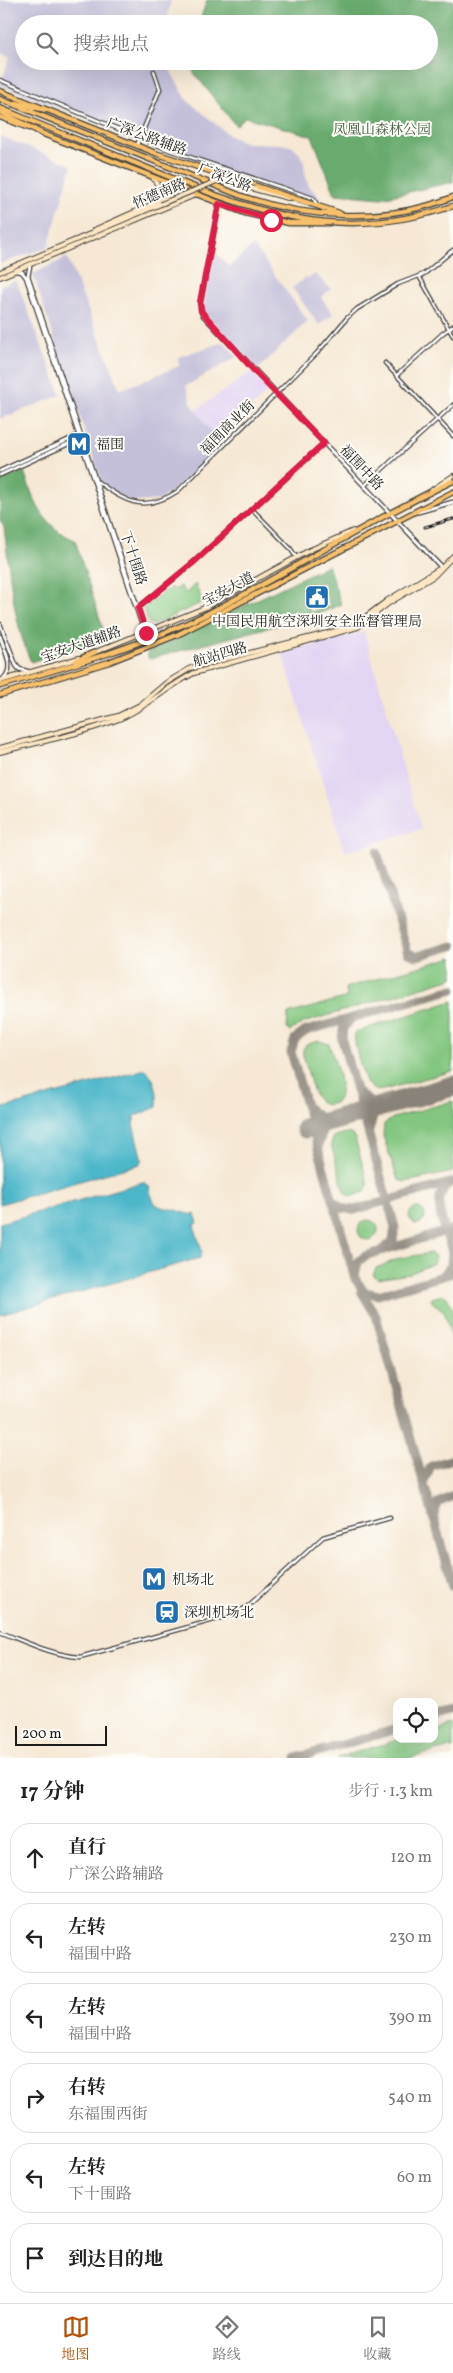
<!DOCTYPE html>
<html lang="zh">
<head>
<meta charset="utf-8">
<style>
  body { margin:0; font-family:Vollkorn,"Noto Serif SC",serif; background:#f6f6f6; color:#222 }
  .controls { position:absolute; right:15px; bottom:15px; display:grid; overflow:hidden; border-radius:10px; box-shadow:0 5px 20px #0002 }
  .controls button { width:45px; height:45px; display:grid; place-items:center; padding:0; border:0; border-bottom:1px solid #e0e0e0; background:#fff; color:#222; font:25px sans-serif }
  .scale { position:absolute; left:15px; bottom:12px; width:92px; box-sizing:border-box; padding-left:5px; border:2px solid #1c1c1c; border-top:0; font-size:14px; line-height:18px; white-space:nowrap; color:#1c1c1c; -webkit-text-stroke:4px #fdfcf7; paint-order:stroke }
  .stop { position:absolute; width:15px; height:15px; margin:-11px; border:4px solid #e11d48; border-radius:50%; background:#fff }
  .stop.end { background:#e11d48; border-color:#fff; box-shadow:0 1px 5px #0008 }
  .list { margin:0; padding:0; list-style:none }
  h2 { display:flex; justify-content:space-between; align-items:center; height:65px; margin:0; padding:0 20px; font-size:21px }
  h2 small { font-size:16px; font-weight:400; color:#767676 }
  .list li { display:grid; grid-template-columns:32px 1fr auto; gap:15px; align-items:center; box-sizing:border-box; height:70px; margin:0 10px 10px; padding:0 10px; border:1px solid #e0e0e0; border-radius:20px }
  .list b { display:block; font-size:19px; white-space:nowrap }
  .list p { margin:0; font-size:16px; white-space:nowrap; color:#767676 }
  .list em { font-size:16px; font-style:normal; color:#767676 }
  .icon { flex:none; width:28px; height:28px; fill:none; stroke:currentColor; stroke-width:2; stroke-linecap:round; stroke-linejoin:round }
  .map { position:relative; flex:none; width:453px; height:1758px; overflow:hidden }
  .search { position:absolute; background:#fff; box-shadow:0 5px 20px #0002; left:15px; right:15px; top:15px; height:55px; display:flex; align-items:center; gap:12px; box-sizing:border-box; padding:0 18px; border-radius:28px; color:#767676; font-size:19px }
  .sheet { height:545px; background:#fff }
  nav { display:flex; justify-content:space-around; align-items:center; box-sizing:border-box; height:70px; border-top:1px solid #e0e0e0; background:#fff; font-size:14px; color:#767676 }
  nav a { display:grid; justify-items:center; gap:2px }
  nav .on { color:#b45309 }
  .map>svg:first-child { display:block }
</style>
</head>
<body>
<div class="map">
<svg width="453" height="1758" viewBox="0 0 453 1758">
  <rect width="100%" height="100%" fill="#fdfcf7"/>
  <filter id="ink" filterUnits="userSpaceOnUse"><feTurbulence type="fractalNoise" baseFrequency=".02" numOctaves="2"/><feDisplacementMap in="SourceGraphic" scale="10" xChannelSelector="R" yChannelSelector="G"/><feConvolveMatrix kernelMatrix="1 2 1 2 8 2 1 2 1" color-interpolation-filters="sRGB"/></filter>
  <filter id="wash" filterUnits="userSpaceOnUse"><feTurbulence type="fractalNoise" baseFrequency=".0096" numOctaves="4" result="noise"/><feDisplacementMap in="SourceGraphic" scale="20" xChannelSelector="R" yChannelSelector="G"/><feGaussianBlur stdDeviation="1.12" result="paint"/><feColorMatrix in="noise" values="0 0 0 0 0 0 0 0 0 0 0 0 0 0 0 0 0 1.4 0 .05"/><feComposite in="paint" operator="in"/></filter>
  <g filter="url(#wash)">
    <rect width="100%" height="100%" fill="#f6e8d4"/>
    <g fill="#e2d4f3">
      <polygon points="252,371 270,389 216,441 196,410"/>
      <polygon points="364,632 421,829 345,852 282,653"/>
    </g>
    <g fill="#c5c0da">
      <polygon points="0,0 171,0 166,24 24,24 24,61 165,61 187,100 230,136 247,143 282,144 293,147 298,152 304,160 305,174 309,187 318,195 320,202 204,164 0,85 10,57 0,53"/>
      <polygon points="0,136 72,165 48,247 0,264"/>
      <polygon points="253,245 308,321 258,369 204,313 204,299 215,252 229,267"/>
      <polygon points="67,257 120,390 179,366 178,357 224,342 237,357 186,386 192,404 218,443 208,453 211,456 196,471 160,500 136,502 120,497 102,483 33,274"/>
      <polygon points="315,274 331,289 321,297 333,314 319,325 292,288 306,277 308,279"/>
      <polygon points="16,280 61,395 0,419 0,286"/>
    </g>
    <g fill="#82c67f" stroke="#4f714e">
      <polygon points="195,584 203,602 153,625 148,622 143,608 171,587 174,590 180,586 186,593"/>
      <polygon points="453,957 453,978 303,1023 290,1031 287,1029 288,1014 347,997 345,988"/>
      <path d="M453,1001v70l-70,19c-6,1 -11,0 -14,-4 -6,-7 -17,-46 -14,-54z"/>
      <path d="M319,1041l10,3c4,12 22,56 3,60 -5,2 -11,0 -14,-4 -7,-9 -11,-34 -15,-45 -2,-11 8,-12 16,-14z"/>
      <polygon points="453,1101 453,1172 405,1182 398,1180 383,1136 384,1124 393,1118"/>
      <polygon points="345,1133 351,1134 355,1138 368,1184 365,1192 353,1196 347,1195 344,1191 331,1144 334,1136"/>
      <circle cx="417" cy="1216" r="8"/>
      <circle cx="368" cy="1230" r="10"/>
      <polygon points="430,1253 436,1257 434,1263 409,1274 378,1279 373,1275 376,1268 400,1258"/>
      <polygon points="443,1295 447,1297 453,1310 453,1341 444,1311 432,1302 431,1298"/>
      <polygon points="453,1725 453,1749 451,1749 450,1747 410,1758 337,1758 401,1739 434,1739 434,1731"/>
    </g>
    <g fill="#69ab6e" stroke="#426445" fill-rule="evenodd">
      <polygon points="207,0 453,0 453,182 382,198 335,194 312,136 245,117 236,126 194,73 190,61 429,61 429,24 176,24 175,20 200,20"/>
      <path d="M24,471c10,31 19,56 51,69l31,98 -75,24c-19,-43 -21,-89 -27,-135l-4,-7v-39z"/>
      <path d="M328,565l13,39 -25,11 -167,44 -2,-6zM323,582l7,24 -20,6 -7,-25z"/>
    </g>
    <g fill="#4db7ca" stroke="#346a73">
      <path d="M146,1069c10,12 12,24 11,38l-22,9 -2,8 9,36 -2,4 -140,40v-95z"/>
      <path d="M143,1182l6,4c5,25 10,19 30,25 7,2 9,4 16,3l3,9 -4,2 8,26 -2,7 -200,57v-92z"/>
    </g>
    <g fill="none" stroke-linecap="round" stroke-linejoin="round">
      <g stroke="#898278" stroke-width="9">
        <polyline points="377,852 408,953 417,956 453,946"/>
        <polyline points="453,989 306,1031 295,1039 291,1052 355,1279 365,1292 378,1295 453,1273"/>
        <polyline points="352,1018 343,1028 342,1040 395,1227 393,1241 382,1250"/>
        <polyline points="359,1093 371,1103 386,1105"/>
        <polyline points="308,1108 320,1118 335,1119"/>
        <polyline points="369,1131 374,1114 389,1104"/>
        <polyline points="318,1147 323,1129 338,1119"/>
        <path d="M448,1184c-19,16 -1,50 5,70"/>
        <polyline points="333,1200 342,1208 354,1210 453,1182"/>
        <polyline points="355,1275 358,1262 365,1256 453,1229"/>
        <polyline points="442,1276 451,1266 452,1250"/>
        <polyline points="361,1291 376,1316 453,1586"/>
        <polyline points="424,1481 431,1466 453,1459"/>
        <polyline points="434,1515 438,1503 453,1496"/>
        <polyline points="434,1718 453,1713"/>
        <polyline points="296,1758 397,1729"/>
      </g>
      <polyline stroke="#898278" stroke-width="21" points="306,1128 453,1086"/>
    </g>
  </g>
  <g filter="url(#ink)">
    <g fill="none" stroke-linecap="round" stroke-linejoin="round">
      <defs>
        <g id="minor">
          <polyline points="0,80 169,150 313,198 318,206"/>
          <polyline points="137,145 160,89 154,71"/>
          <polyline points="419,276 453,336"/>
          <polyline points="385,363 453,436"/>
          <polyline points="397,375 443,333 453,326"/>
          <path d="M98,482c29,22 48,30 80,9l139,-138 30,-35 10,-9 41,-25 26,-10 29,-24"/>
          <polyline points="364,486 453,405"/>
          <polyline points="252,509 290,548 296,557"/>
          <polyline points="138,608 194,562 324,443"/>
          <path d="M0,1632c26,10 52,23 80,25l152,-42 15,-8 76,-70 67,-19"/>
        </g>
        <g id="tertiary">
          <polyline points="219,204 200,303 202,314 441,567"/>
          <polyline points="30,265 28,276 148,639"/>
          <polyline points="17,271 22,272 26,277 149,646"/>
          <polyline points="0,471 79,435"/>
          <polyline points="0,475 79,439"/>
          <polyline points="418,512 453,502"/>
          <polyline points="0,624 16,665 19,669 30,672"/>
          <path d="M0,636c4,14 16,32 3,43"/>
        </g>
        <g id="secondary">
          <polyline points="254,189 288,198"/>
          <polyline points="159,201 170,196 174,200"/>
          <polyline points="94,230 157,202 162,191 153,178"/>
          <polyline points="0,272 161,204"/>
          <polyline points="0,277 195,195"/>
          <polyline points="432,490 453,476"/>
          <polyline points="93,653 204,608 310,550 353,531"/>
          <polyline points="0,681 79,658"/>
          <polyline points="0,748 118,716 140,705 166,683 191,668 339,630 356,624 388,600 439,569"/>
          <path d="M0,752c39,-10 81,-18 119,-33 27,-11 49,-33 75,-46l164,-46 31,-24 45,-27 19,-20"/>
        </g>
        <g id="primary">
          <polyline points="0,91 158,154 339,213"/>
          <polyline points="0,117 29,128"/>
          <polyline points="41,133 245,213 289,223 329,223"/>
          <polyline points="76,661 95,652"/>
          <path d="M0,686c70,-20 141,-40 207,-72 83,-42 161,-93 246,-133"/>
          <polyline points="0,695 109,662 177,635 453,492"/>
        </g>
        <g id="trunk">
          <path d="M0,99l239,96c67,24 147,29 214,2"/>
          <polyline points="16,103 46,110"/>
          <path d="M0,108c48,20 96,39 145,59 106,44 192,78 308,39"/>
          <polyline points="1,112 43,134"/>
        </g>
      </defs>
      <use href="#minor" stroke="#3d3b38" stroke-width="5"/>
      <use href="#tertiary" stroke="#3d3b38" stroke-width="5.5"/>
      <use href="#secondary" stroke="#3d3b38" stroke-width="6"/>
      <use href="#primary" stroke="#3d3b38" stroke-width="7"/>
      <use href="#trunk" stroke="#3d3b38" stroke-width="7"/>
      <use href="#minor" stroke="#fff" stroke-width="2.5"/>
      <use href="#tertiary" stroke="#fff" stroke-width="3"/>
      <use href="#secondary" stroke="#fce6c4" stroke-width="4"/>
      <use href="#primary" stroke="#f7c06c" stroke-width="4.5"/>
      <use href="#trunk" stroke="#f7c06c" stroke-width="4.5"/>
      <defs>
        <polyline id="rail" points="425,527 453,519"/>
      </defs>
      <use href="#rail" stroke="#1c1c1c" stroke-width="3"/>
      <use href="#rail" stroke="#fdfcf7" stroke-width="1" stroke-dasharray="4" stroke-linecap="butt"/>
      <defs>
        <polyline id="secondary-bridge" points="161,204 217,181 230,181 254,189"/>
      </defs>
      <use href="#secondary-bridge" stroke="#3d3b38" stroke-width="6" stroke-linecap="butt"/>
      <use href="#secondary-bridge" stroke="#fce6c4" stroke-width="4"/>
    </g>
  </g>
  <g fill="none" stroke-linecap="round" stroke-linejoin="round" filter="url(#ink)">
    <polyline stroke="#e11d48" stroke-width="6" points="146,633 138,608 194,562 324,443 256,373 201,311 200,303 219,204 271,220"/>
  </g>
  <defs>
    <symbol id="metro-square" viewBox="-11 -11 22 22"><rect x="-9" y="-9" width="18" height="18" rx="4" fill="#1f6fb2" stroke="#fdfcf7"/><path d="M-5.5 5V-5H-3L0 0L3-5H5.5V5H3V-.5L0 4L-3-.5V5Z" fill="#fff"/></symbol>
    <symbol id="civic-square" viewBox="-11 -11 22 22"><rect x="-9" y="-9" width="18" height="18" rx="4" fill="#1f6fb2" stroke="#fdfcf7"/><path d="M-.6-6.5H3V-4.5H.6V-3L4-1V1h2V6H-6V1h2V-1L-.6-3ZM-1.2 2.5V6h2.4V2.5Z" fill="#fff"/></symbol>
    <symbol id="station-square" viewBox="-11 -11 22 22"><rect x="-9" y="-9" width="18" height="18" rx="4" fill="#1f6fb2" stroke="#fdfcf7"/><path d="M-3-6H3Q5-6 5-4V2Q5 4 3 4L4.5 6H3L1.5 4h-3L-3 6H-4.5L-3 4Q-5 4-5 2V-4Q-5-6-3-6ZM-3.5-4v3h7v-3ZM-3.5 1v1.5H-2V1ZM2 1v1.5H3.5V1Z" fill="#fff"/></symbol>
  </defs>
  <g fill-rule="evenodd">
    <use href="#metro-square" x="65" y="430" width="28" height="28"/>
    <use href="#civic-square" x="303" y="583" width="28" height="28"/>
    <use href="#metro-square" x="140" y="1565" width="28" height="28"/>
    <use href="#station-square" x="153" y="1598" width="28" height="28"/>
  </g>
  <g text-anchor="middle" stroke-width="4" stroke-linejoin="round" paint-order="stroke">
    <g font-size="14" fill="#456044" stroke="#fdfcf7">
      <text x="382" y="134">凤凰山森林公园</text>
    </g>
    <g font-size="14" fill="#1c1c1c" stroke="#fdfcf7">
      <text transform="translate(147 136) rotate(20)" y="5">广深公路辅路</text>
      <text transform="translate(225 177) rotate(21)" y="5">广深公路</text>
      <text transform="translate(159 193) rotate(-23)" y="5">怀德南路</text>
      <text transform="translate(227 427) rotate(-45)" y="5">福围商业街</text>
      <text transform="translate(362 467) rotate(47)" y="5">福围中路</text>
      <text transform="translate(134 558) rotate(72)" y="5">下十围路</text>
      <text transform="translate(228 589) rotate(-28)" y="5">宝安大道</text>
      <text transform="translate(81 644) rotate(-19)" y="5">宝安大道辅路</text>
      <text transform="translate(220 654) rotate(-16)" y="5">航站四路</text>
    </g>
    <g font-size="14" fill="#1c1c1c" stroke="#fdfcf7" text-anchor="start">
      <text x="96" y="449">福围</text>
      <text x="317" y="626" text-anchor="middle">中国民用航空深圳安全监督管理局</text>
      <text x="172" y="1584">机场北</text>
      <text x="184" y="1617">深圳机场北</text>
    </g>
  </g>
</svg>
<div class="controls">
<button><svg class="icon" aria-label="locate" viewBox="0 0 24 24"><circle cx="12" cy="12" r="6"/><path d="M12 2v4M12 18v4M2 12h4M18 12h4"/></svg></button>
</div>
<div class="scale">200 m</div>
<div class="stop" style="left:271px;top:220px"></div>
<div class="stop end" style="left:146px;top:633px"></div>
<div class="search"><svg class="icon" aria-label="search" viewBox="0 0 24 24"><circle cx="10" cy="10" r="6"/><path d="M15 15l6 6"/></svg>搜索地点</div>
</div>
<section class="sheet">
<h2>17 分钟<small>步行 · 1.3 km</small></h2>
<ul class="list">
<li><svg class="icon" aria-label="ahead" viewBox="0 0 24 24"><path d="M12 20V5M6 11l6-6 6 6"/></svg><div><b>直行</b><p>广深公路辅路</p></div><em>120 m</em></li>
<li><svg class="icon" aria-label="left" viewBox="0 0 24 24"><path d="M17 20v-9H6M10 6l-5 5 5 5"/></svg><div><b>左转</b><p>福围中路</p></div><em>230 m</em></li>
<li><svg class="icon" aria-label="left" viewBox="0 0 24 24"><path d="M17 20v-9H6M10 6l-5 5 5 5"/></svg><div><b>左转</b><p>福围中路</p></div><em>390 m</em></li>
<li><svg class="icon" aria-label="right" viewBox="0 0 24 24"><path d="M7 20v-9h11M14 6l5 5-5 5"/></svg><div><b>右转</b><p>东福围西街</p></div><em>540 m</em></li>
<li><svg class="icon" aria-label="left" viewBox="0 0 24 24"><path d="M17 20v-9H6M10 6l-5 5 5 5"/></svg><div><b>左转</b><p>下十围路</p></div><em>60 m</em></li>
<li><svg class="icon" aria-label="arrive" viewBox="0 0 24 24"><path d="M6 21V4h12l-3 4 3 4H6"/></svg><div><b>到达目的地</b></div></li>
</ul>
</section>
<nav>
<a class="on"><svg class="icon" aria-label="map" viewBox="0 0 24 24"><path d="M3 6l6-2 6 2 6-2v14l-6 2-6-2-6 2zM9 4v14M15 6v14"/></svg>地图</a>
<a><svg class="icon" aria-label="directions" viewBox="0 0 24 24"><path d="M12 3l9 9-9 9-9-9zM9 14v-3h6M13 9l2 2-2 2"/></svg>路线</a>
<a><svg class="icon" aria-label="saved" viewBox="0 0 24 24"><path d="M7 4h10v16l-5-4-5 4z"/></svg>收藏</a>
</nav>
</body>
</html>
